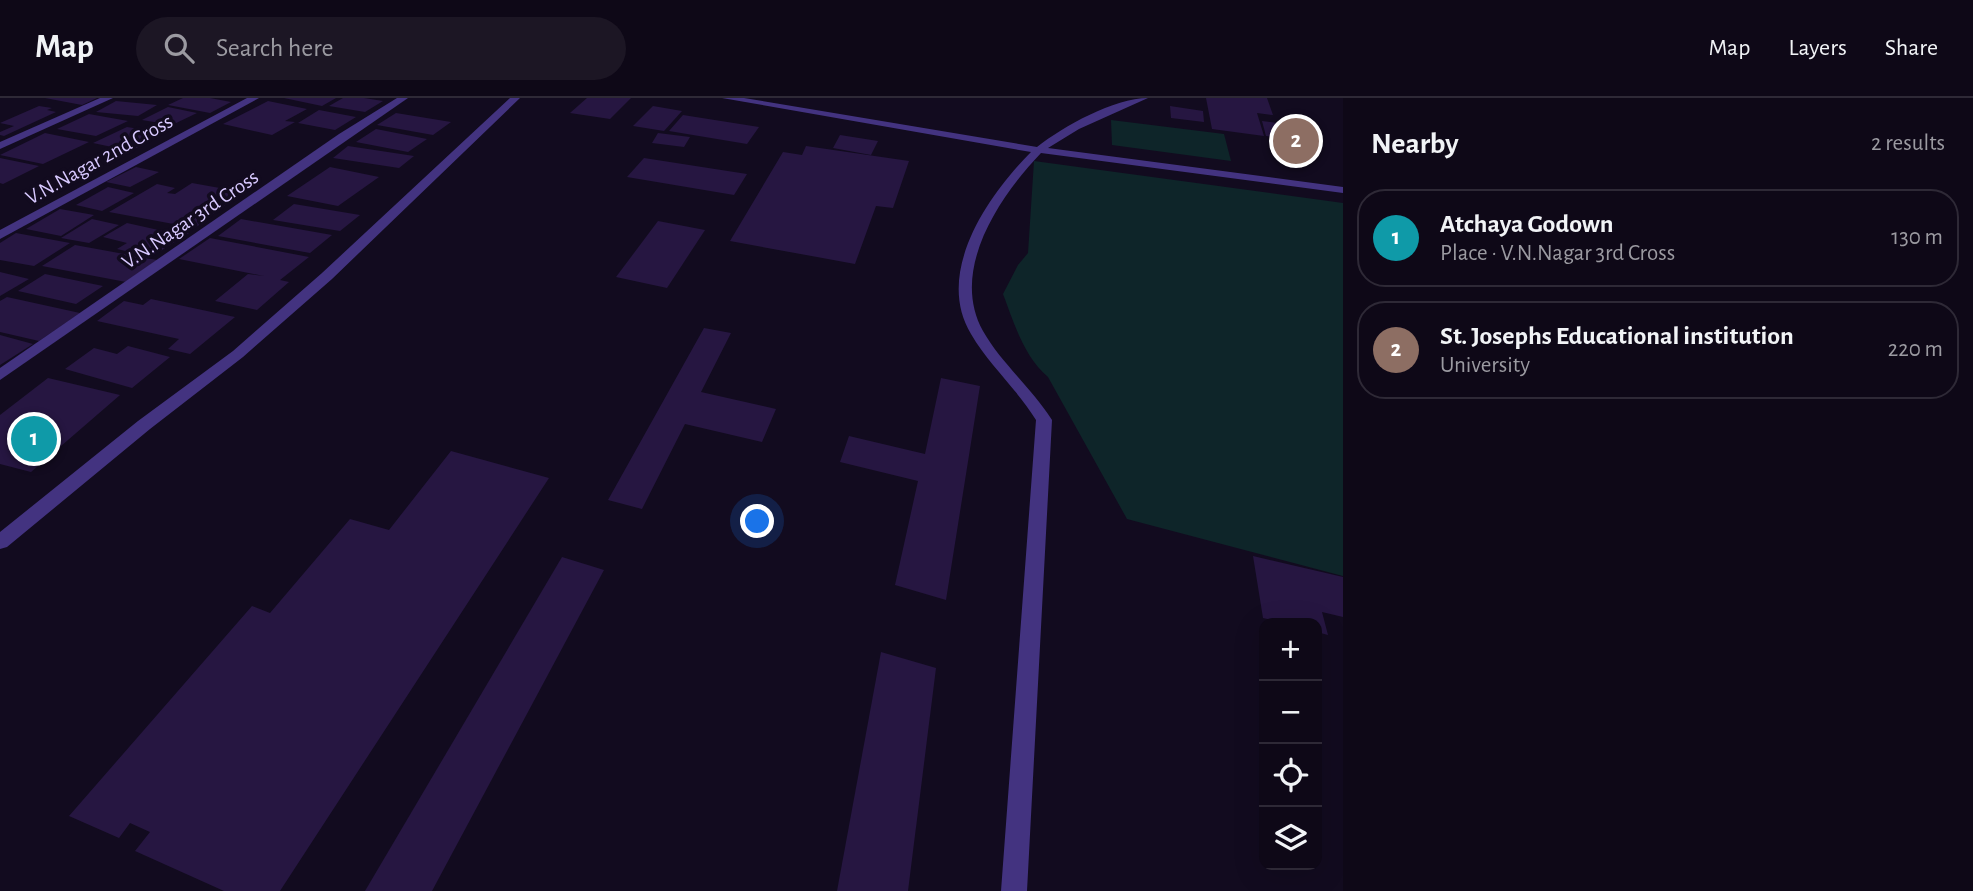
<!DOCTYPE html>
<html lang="en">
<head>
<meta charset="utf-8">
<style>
  body { margin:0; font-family:"Alegreya Sans",sans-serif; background:#1c1624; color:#f1f3f6 }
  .controls { position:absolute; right:21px; bottom:21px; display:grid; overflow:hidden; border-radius:14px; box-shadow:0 7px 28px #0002 }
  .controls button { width:63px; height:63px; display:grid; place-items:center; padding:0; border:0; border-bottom:2px solid #2e2936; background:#0e0817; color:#f1f3f6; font:35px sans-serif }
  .you { position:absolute; left:758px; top:424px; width:24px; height:24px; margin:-18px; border:5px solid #fff; border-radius:50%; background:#1a73e8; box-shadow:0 0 0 10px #1a73e833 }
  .badge { display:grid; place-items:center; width:46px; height:46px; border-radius:50%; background:#00b2f4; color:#fff; font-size:23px; font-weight:700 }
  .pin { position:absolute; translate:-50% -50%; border:4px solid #fff; box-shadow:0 2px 7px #0006 }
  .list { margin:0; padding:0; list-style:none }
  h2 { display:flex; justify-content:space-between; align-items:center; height:91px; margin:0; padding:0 28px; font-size:30px }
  h2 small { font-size:23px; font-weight:400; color:#9b9aa1 }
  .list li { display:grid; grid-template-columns:46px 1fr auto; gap:21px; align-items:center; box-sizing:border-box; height:98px; margin:0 14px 14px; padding:0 14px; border:2px solid #2e2936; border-radius:28px }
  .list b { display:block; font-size:26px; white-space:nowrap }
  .list p { margin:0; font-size:23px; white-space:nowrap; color:#9b9aa1 }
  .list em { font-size:23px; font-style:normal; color:#9b9aa1 }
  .icon { flex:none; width:38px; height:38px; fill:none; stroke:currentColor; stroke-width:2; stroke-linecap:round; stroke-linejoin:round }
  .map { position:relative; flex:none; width:1343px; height:793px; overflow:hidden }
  header { display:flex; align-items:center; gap:42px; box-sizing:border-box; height:98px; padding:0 35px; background:#0e0817; border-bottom:2px solid #2e2936 }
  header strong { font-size:33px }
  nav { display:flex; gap:38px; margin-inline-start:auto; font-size:24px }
  .search { width:490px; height:63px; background:#1c1624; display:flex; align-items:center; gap:18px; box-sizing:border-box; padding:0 24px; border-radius:38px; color:#9b9aa1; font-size:26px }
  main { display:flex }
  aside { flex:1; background:#0e0817 }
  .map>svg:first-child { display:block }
</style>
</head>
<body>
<header>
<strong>Map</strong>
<div class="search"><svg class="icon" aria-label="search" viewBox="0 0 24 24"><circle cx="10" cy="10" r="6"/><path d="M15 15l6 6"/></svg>Search here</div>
<nav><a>Map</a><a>Layers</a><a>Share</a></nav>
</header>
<main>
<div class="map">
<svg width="1343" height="793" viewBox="0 0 1343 793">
  <rect width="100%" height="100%" fill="#120b1f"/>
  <g fill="#0e2529">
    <polygon points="1111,22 1224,36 1231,63 1112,47"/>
    <path d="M1034,63l309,42v373l-216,-57 -79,-142c-24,-20 -34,-54 -45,-83l15,-29 10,-12z"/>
  </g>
  <g fill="#261641">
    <polygon points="45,0 97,0 82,7"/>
    <polygon points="183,0 210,0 231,4 210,15 168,7"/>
    <polygon points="284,0 336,0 322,8"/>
    <polygon points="343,0 364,0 383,3 365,14 329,8"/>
    <polygon points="587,0 631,0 610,21 570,15"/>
    <polygon points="1206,0 1267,0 1273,17 1257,15 1264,38 1212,31"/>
    <polygon points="116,3 157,7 138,18 96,14"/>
    <polygon points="268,3 307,11 285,23 295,24 272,37 223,26"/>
    <polygon points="39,8 52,10 47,12 56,14 4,38 0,37 0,34 14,28 0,25"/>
    <polygon points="653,8 682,13 664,33 633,28"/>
    <polygon points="1170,8 1203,13 1204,24 1171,20"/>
    <polygon points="168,9 197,15 172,27 142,22"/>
    <polygon points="319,12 356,19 335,32 298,25"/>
    <polygon points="396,15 451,24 433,37 377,27"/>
    <polygon points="89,16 128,23 96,38 57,31"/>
    <polygon points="683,17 759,29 747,46 669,33"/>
    <polygon points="1262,23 1315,30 1322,45 1266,38"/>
    <polygon points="127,29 164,35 131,53 93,45"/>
    <polygon points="376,31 427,41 408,54 356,44"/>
    <polygon points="45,35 89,44 43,66 0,57"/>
    <polygon points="658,35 690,39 684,49 652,45"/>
    <polygon points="840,37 878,43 871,57 833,50"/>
    <polygon points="348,48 414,58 399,70 333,60"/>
    <polygon points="806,48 909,63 893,110 876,108 855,166 730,143 783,54 802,57"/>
    <polygon points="0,60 39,68 3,86 0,85"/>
    <polygon points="644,60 747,76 734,97 627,79"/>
    <polygon points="136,69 159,74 130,89 106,84"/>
    <polygon points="330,69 379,79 338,108 287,98"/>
    <polygon points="192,85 242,94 195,130 109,114 157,86 175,90 167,95 175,96"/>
    <polygon points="108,89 134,95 102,113 76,107"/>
    <polygon points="294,106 360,117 340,133 273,122"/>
    <polygon points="60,111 94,117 61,138 26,131"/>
    <polygon points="92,121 119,127 89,145 61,140"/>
    <polygon points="241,121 332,137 310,155 218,138"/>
    <polygon points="658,123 705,132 667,190 616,179"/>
    <polygon points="127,125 172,135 177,132 189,135 151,159 117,151 127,145 103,139"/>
    <polygon points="16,135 70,145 34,168 0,162 0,145"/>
    <polygon points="210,140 309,159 280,182 289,184 257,212 215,203 248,176 264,178 179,161"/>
    <polygon points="75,147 157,162 126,184 42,168"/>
    <polygon points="0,174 29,181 0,198"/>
    <polygon points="45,176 103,188 76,206 18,193"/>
    <polygon points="7,199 80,215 39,243 0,234 0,203"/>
    <polygon points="151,201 235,219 190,256 168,251 179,241 97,223 124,203 143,207"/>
    <polygon points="704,230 731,235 701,294 776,311 762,344 685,326 642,411 608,402"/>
    <polygon points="0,237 33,246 0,267"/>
    <polygon points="128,248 170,259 132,290 65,271 94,250 117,256"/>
    <polygon points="48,280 120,297 31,374 0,366 0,317"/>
    <polygon points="941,280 980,288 946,502 895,487 918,383 840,364 849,338 925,356"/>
    <polygon points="451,353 549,380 280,793 224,793 135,753 150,734 130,725 119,740 69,718 252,508 270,515 350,421 389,432"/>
    <polygon points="1253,458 1343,479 1343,519 1322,514 1328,537 1317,534 1317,525 1285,525 1263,520"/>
    <polygon points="562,459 604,472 432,793 365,793"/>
    <polygon points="881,554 936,570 908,793 837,793"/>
  </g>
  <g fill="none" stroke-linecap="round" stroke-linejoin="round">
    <g fill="#433380" fill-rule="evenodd">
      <polygon points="100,0 113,0 0,51 0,44"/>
      <polygon points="247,0 259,0 0,141 0,132"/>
      <polygon points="397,0 408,0 0,282 0,270 339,36"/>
      <polygon points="510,0 520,0 332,181 243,259 150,331 7,449 0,451 0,434 138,323 233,253 322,175"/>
      <path d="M722,0h22l293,49c27,-21 77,-49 111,-49l-69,31 -31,19 295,39v6l-302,-40c-41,43 -92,117 -58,178 18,32 49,57 69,89l-25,471h-26l35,-471c-19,-31 -47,-55 -65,-86 -37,-61 17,-139 60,-182z"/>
    </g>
  </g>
  <g text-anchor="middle" stroke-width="7" stroke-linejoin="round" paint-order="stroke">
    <g font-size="21" fill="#d8c9ff" stroke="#120b1f">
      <text transform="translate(99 61) rotate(-29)" y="7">V.N.Nagar 2nd Cross</text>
      <text transform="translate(190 121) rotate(-34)" y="7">V.N.Nagar 3rd Cross</text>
    </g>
  </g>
</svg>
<div class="controls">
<button>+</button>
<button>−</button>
<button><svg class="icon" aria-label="locate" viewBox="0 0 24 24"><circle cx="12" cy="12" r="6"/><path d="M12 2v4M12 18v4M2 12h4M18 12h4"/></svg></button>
<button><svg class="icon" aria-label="layers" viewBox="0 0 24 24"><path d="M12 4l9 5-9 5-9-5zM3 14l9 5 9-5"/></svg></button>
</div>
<div class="you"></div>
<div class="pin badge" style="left:34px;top:341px;background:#0f9aa8">1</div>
<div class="pin badge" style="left:1296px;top:43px;background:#8d6e63">2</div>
</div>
<aside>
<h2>Nearby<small>2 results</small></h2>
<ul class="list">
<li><span class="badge" style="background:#0f9aa8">1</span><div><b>Atchaya Godown</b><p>Place · V.N.Nagar 3rd Cross</p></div><em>130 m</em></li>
<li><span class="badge" style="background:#8d6e63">2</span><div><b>St. Josephs Educational institution</b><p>University</p></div><em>220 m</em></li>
</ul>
</aside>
</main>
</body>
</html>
